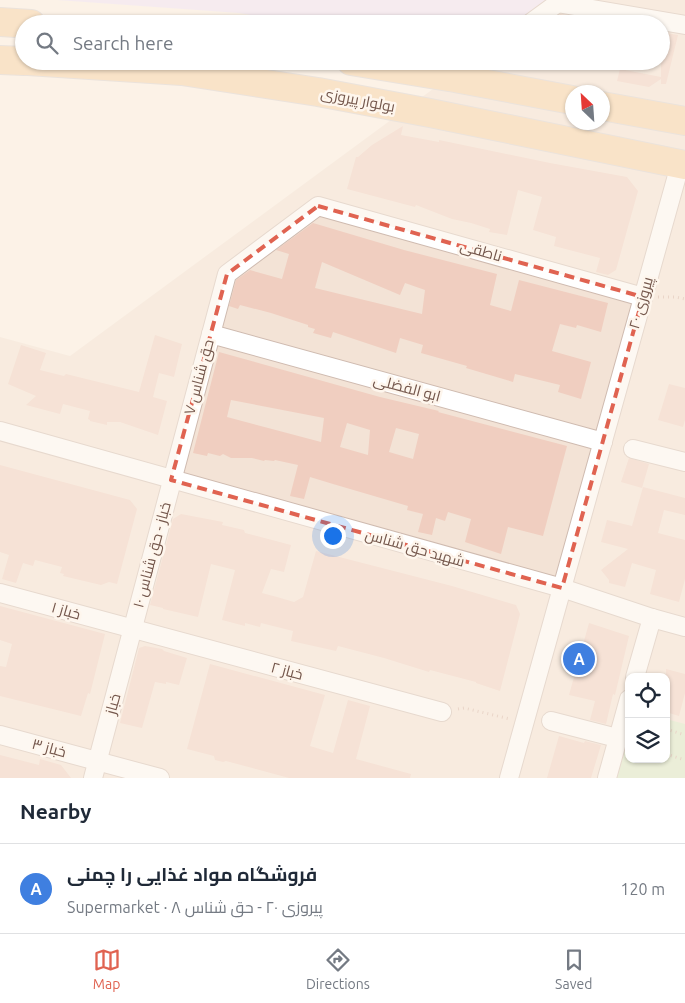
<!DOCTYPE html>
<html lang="en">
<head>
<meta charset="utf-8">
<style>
  body { margin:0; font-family:Ubuntu,Cairo,sans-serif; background:#f2f2f3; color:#1f2937 }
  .controls { position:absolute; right:15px; bottom:15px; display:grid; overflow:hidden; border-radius:10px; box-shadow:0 1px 4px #0004 }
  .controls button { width:45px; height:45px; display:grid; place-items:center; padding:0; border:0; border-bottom:1px solid #e0e1e3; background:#fff; color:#1f2937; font:25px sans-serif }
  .compass { position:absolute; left:565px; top:85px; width:45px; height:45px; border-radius:50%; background:#fff; box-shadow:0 1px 4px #0004; rotate:335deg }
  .you { position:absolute; left:332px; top:535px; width:18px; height:18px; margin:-12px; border:4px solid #fff; border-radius:50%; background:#1a73e8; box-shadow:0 0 0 8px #1a73e833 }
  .badge { display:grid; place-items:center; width:32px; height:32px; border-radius:50%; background:#e06351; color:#fff; font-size:16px; font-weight:700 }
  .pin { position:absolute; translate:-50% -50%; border:2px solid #fff; box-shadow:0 1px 5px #0006 }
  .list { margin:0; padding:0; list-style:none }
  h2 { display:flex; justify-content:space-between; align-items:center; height:65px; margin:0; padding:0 20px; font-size:21px }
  h2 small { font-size:16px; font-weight:400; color:#747a83 }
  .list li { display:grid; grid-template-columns:32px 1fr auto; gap:15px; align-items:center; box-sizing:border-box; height:90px; padding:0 20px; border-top:1px solid #e0e1e3 }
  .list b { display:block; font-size:19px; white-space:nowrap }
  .list p { margin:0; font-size:16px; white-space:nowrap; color:#747a83 }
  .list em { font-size:16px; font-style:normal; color:#747a83 }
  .icon { flex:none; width:28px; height:28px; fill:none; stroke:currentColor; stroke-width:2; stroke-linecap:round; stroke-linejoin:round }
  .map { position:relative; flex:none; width:685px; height:778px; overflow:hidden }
  .search { position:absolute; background:#fff; box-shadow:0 1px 4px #0004; left:15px; right:15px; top:15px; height:55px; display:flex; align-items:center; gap:12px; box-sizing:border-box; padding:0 18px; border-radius:28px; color:#747a83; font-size:19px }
  .sheet { height:155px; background:#fff }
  nav { display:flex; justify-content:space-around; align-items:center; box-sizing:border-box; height:70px; border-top:1px solid #e0e1e3; background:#fff; font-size:14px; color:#747a83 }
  nav a { display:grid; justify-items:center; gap:2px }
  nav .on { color:#e06351 }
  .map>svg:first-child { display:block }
</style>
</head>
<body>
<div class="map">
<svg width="685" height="778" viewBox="0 0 685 778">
  <rect width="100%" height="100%" fill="#fcf2e7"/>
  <path fill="#f3e3d6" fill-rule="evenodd" d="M555,0h130v778h-685v-441l70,19 401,-295h190v-37h-139zM572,92h30v30h-30zM629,677h37v82h-37z"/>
  <polygon fill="#efe3f8" points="57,0 551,0 518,24 299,24 239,13"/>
  <polygon fill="#d7e9c6" points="666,719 685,724 685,778 614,778 629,725 629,759 666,759"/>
  <g fill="#f0cec0" fill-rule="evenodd">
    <polygon points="560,14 602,22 602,24 556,24 558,16"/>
    <polygon points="661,32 678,35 666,84 661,84 661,79 649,87 617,81 620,69 661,77"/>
    <polygon points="403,126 401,135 439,142 439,140 550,163 627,177 638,191 616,270 608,275 596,272 600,258 554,246 556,237 533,230 542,197 518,190 507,235 489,232 490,229 471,223 452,219 416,205 415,207 347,189 356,157 358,157 372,145"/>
    <path d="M313,223l91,27 93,24 -7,31 21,6 8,-31 89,23 -7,29 -24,-7 -1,3 -16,-4 -8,27 39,11 -10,37 -23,-7 2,-7 -45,-11 -2,8 -47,-14 1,-2 -46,-13 2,-8 -23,-7 -4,15 -63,-21 -2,6 -18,-5 2,-4 -7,-2v-2l-37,-12 -31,-8 -2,4 -9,-3 7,-26 14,-10 32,9 7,-25 -13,-4zM322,262l78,33 5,-12 20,7 -3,24 -107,-26z"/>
    <polygon points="155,335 182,344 174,377 159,373 153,397 167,401 158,435 120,422 107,422 107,425 90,421 90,420 88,419 90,411 63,404 60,414 26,405 36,396 8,384 21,345 46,353 40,370 64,376 66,374 139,392"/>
    <path d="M219,352l161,45 59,14 -1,1 129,34 -24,90 -35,-9 -7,27 -36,-12 6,-23 -23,-7 -3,9 -9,-3 -4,17 -14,-3 5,-18 -16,-4 1,-4 -75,-22 -23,-7 -6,22 -14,-3 8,-31 -23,-5 -1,1 -9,-1 -1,1 -12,-3h-21l-8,-4 -3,2 -12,-3 -1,3 -14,-3zM231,400l93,18 -3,24 -94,-25zM347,423l23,7 -2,25 -28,-8zM396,428l23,6 -6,25 -24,-7z"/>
    <polygon points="669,384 685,388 685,420 683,427 658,420"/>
    <polygon points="629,458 649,464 642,488 621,482"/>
    <polygon points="0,465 130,500 137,509 117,584 109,582 101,585 63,576 64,574 60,573 62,567 35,560 33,566 23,563 16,583 2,579 9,555 0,552"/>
    <polygon points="643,487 685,498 685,515 664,510 658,533 685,540 685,579 679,602 650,594 656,570 632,563 625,587 609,583 609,580 601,570 628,549 601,542 607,520 632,526"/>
    <polygon points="181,514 223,522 222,525 244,530 245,533 291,545 284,572 271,569 262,593 277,597 294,602 303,597 316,551 452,586 516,605 520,614 500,691 476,683 476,682 430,670 429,672 384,658 338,646 336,651 291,641 293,631 261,623 260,627 245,623 245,626 222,620 235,570 211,564 198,617 163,609 163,608 150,605 173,519"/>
    <polygon points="0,606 105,634 90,694 88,693 81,716 0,696 0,666 6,667 12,644 0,640"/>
    <polygon points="589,623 629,636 615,695 613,694 606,724 590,720 595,701 569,695"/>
    <polygon points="145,646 162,649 164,651 187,658 179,685 166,682 166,684 155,682 142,728 120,723 139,648"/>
    <polygon points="210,664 325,695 310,746 333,753 348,700 370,706 356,759 411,774 410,778 289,778 226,761 223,762 215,760 214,756 187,749"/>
    <polygon points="666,669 685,674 685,693 679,716 666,712"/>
    <polygon points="559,736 584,743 585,741 601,745 591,778 547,778"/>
    <polygon points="0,755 39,765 40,759 61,765 71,778 0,778"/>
  </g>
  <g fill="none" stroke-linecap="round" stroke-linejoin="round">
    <defs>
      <g id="street">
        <polyline points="557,3 685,25"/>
        <polyline points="529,24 562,0"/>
        <polyline points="455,78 478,61"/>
        <polyline points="211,334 603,442"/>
        <polyline points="0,431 562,588 652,618 685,627"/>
        <polyline points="633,449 685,462"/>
        <polyline points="0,593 442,712"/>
        <polyline points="635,677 652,618"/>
        <polyline points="551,721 617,738"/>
        <polyline points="0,735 160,778"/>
        <polyline points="93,778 227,274 318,206 643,297"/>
        <polyline points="509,778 680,165"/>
        <polyline points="607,778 629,699"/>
      </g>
      <g id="primary">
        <polyline points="0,22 31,24"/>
        <polyline points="0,60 24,61"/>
        <polyline points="28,61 182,71 318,92 430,113 685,165"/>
        <polyline points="351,61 455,78 572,100"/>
        <polyline points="602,106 685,121"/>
      </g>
    </defs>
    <use href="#street" stroke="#cfbbb0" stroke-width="20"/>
    <use href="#primary" stroke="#d8d0cd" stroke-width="30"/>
    <g stroke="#d5b1a2" stroke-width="3" stroke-dasharray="1 4" stroke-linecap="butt">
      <polyline points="658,297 675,297 685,299"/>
      <polyline points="458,709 464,708 510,719"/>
      <polyline points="666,729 685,735"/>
      <polyline points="666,754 685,760"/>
    </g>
    <use href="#street" stroke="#fff" stroke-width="18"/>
    <use href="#primary" stroke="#f7d0a2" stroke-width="28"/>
  </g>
  <path d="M0 0H685V778H0ZM318,206l325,91 -81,291 -391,-108 56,-206z" fill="#fcf2e7" fill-opacity=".55" fill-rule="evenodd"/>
  <path fill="none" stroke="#e06351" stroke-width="4" stroke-dasharray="10 6" stroke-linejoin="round" d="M318,206l325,91 -81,291 -391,-108 56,-206z"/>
  <g text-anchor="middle" stroke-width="5" stroke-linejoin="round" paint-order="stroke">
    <g font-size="15" fill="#74574c" stroke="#fef6ed">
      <text transform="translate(358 100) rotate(11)" y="5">بولوار پیروزی</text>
      <text transform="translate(481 251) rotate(16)" y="5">ناطقی</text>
      <text transform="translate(641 303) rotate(-74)" y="5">پیروزی ۲۰</text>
      <text transform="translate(199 377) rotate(-75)" y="5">حق شناس ۷</text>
      <text transform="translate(407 388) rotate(15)" y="5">ابو الفضلی</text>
      <text transform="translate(415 548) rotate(16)" y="5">شهید حق شناس</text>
      <text transform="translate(152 555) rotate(-75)" y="5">خباز - حق شناس ۱۰</text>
      <text transform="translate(66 611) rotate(16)" y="5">خباز ۱</text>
      <text transform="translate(287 671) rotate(15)" y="5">خباز ۲</text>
      <text transform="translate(113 704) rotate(-75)" y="5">خباز</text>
      <text transform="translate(49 748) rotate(15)" y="5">خباز ۳</text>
    </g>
  </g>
</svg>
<div class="controls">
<button><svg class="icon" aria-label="locate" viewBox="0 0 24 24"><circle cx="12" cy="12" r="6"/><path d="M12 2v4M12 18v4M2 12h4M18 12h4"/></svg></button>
<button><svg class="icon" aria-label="layers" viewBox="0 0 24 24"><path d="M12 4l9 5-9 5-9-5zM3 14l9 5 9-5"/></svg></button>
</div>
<svg class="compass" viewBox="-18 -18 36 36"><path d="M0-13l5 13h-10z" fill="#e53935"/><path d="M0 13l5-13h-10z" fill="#747a83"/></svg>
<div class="you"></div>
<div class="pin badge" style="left:579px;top:659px;background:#3f7fe0">A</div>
<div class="search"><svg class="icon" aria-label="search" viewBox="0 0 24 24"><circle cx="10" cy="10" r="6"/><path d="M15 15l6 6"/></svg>Search here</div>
</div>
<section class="sheet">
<h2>Nearby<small></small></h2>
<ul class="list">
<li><span class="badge" style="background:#3f7fe0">A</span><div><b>فروشگاه مواد غذایی را چمنی</b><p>Supermarket · پیروزی ۲۰ - حق شناس ۸</p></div><em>120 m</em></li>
</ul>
</section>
<nav>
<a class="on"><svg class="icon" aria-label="map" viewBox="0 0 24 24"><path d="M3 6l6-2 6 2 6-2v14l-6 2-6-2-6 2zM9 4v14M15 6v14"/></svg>Map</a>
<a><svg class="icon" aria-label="directions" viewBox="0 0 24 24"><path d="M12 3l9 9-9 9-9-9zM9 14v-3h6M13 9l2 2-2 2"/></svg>Directions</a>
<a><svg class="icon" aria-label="saved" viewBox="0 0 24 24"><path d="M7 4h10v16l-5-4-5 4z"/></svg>Saved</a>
</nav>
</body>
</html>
